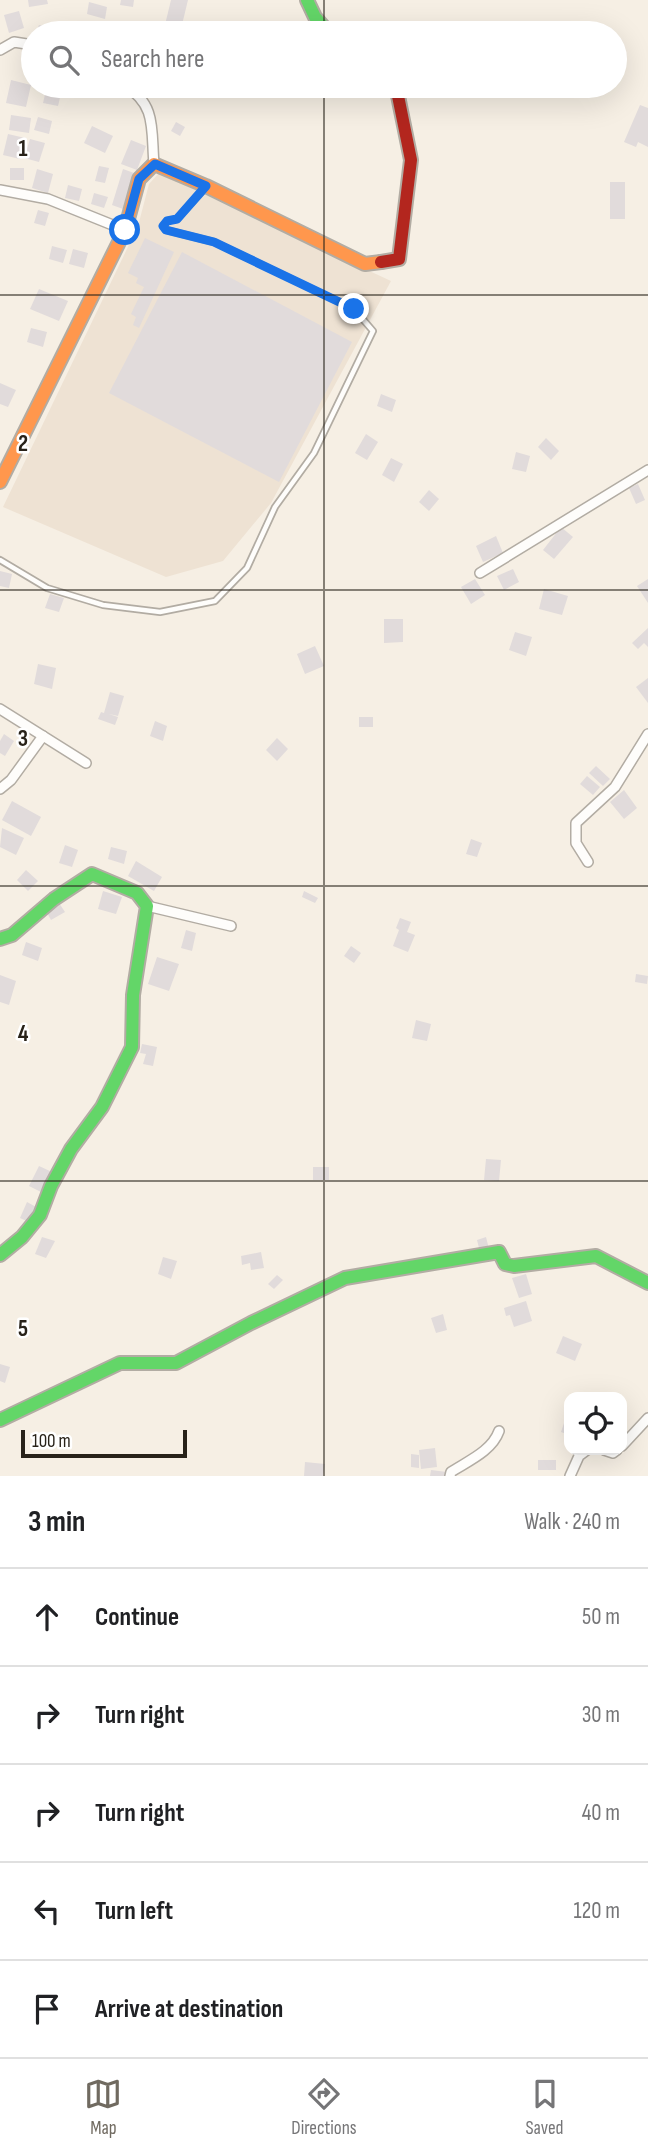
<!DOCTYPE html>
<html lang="en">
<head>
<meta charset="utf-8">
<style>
  body { margin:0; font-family:"Sofia Sans Condensed",sans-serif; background:#f2f2f2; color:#202124 }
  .controls { position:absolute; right:21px; bottom:21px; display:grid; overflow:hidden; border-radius:14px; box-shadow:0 7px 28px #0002 }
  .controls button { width:63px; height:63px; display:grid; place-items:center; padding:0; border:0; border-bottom:2px solid #e0e0e0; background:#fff; color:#202124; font:35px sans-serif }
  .scale { position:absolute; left:21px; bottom:18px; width:166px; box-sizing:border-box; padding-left:7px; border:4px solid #282219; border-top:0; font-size:19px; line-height:24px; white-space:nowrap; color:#282219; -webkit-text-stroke:5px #fff; paint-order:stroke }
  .stop { position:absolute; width:21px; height:21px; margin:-16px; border:5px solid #1a73e8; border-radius:50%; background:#fff }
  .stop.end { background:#1a73e8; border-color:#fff; box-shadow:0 2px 7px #0008 }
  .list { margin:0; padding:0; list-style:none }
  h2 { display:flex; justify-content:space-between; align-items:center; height:91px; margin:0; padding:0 28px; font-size:30px }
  h2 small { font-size:23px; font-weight:400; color:#757577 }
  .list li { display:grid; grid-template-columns:46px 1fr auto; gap:21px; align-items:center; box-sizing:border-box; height:98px; padding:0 28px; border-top:2px solid #e0e0e0 }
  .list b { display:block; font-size:26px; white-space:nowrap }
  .list em { font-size:23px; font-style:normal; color:#757577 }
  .icon { flex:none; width:38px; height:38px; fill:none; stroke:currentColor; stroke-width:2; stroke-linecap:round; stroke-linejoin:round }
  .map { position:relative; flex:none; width:648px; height:1476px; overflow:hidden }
  .search { position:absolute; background:#fff; box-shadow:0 7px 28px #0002; left:21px; right:21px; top:21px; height:77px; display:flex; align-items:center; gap:18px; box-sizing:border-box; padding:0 24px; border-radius:38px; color:#757577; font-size:26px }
  .sheet { height:581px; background:#fff }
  nav { display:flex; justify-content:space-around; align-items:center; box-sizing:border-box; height:98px; border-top:2px solid #e0e0e0; background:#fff; font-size:19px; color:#757577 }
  nav a { display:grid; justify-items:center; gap:4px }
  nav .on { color:#706a60 }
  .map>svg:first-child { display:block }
</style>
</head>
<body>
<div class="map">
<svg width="648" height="1476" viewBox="0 0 648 1476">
  <rect width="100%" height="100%" fill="#f6efe4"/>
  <polygon fill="#eee2d3" points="159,173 391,281 271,503 223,561 166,577 3,507 138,226 149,184"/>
  <g fill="#e1dbdb">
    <polygon points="28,0 47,0 48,4 29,7"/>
    <polygon points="121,0 134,0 133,7 120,5"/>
    <polygon points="171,0 188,0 180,33 163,33"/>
    <polygon points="89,2 107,7 105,19 87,14"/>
    <polygon points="19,11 24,28 9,33 4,15"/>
    <polygon points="482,21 505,28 504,33 478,33"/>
    <polygon points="540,23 557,30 556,33 528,32 531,26 538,29"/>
    <polygon points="39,25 59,31 58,33 36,33"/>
    <polygon points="11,80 31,85 26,107 6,103"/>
    <polygon points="47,86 62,89 58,106 43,103"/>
    <polygon points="155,86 161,88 157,98 150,95"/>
    <polygon points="640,105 648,108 648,147 638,142 636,147 624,142"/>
    <polygon points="11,115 31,118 29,133 9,130"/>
    <polygon points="38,117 52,121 49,134 34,130"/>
    <polygon points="176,122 185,127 180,136 171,131"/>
    <polygon points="92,126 113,136 105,153 84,143"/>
    <polygon points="8,134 25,138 20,159 3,155"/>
    <polygon points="30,139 45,143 39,162 24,158"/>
    <polygon points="131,140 146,146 137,170 121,164"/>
    <polygon points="99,166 109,168 105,183 95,181"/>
    <rect x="10" y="168" width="14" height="12"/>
    <polygon points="37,169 53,174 48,193 32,188"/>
    <polygon points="123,169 134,173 123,209 112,205"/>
    <rect x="610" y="182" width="15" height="37"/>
    <polygon points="68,185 82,189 79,201 65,198"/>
    <polygon points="94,193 108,197 104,208 91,204"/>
    <polygon points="38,210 49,213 45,226 34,223"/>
    <polygon points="145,238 174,252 139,328 133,325 136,317 131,314 144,287 136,283 138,278 128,273"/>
    <polygon points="52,246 67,250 63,263 49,259"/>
    <polygon points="73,249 88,253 84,268 69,264"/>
    <polygon points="182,252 352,342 279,482 109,393"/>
    <polygon points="39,289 68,301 59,321 30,309"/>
    <polygon points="31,328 47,332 43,347 27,342"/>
    <polygon points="0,383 16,390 8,407 0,404"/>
    <polygon points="381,394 396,400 392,412 377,406"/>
    <polygon points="366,434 378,442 367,460 355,453"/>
    <polygon points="546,438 559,451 551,460 538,447"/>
    <polygon points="516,452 530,456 526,472 512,469"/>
    <polygon points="391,458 403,464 394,482 382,475"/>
    <polygon points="638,484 645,500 636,504 629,488"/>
    <polygon points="429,490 439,499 429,511 419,502"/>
    <polygon points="561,527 573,537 554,559 543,550"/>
    <polygon points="496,536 503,553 483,562 476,546"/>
    <polygon points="513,569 519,582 504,590 497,576"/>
    <polygon points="0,571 12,574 9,588 0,586"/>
    <polygon points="475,579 485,595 471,604 461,587"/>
    <polygon points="648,579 648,603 637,586"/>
    <polygon points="544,589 568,596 562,615 539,609"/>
    <polygon points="50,594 64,598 59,612 45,608"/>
    <polygon points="384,619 403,619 403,642 384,643"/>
    <polygon points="648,628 648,647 644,643 638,649 632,643"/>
    <polygon points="515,632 532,637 526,656 509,650"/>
    <polygon points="315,646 324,666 305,674 297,654"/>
    <polygon points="38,664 56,668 52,689 34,684"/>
    <polygon points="648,678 648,703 636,687"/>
    <polygon points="110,692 124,696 118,716 109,714 118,717 115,725 98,719 101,712 104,713"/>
    <rect x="359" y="717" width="14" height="10"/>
    <polygon points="155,721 167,726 163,741 150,736"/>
    <polygon points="4,734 14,741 5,756 0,753 0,741"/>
    <polygon points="277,738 288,749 277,761 266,750"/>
    <polygon points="596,766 610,779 603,786 589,773"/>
    <polygon points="587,776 600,787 593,795 580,784"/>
    <polygon points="624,790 637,808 624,819 610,802"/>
    <polygon points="12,801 41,817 31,836 2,820"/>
    <polygon points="2,828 24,838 16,855 0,847"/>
    <polygon points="471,839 482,843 477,857 466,854"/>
    <polygon points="65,845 78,850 72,867 59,863"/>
    <polygon points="111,847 127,851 124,864 108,859"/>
    <polygon points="136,861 162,877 154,891 128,876"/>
    <polygon points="26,870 38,881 28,891 17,880"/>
    <polygon points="103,891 122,897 116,914 98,909"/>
    <polygon points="304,891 318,898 315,903 302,897"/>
    <polygon points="59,903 65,912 51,920 46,911"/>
    <polygon points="400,918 411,922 407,932 415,935 408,952 393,946 399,930 396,928"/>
    <polygon points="186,930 196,933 192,951 181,948"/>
    <polygon points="26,942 42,948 38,961 22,955"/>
    <polygon points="351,946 361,953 354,963 344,956"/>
    <polygon points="157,957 179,964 169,991 148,984"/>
    <polygon points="636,974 648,976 647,984 635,982"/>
    <polygon points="0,975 16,981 9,1005 0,1002"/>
    <polygon points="416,1020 431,1024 427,1041 412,1038"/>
    <polygon points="142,1044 157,1047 153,1066 143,1064 146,1054 140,1053"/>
    <polygon points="486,1159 501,1160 499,1181 484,1180"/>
    <polygon points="39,1166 52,1172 43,1193 29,1186"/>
    <rect x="313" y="1167" width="16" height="13"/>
    <polygon points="27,1202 38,1208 31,1223 20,1218"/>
    <polygon points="42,1237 55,1241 46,1258 35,1254"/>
    <polygon points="486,1237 489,1249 480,1252 477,1240"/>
    <polygon points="261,1252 264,1268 251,1270 250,1263 242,1265 241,1256"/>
    <polygon points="163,1257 177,1261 171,1279 158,1274"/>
    <polygon points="526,1274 532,1294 519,1298 512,1278"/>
    <polygon points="277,1275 283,1280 274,1289 268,1284"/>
    <polygon points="526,1301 532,1321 514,1327 510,1315 506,1316 504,1308"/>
    <polygon points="443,1314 447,1330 436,1333 431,1318"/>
    <polygon points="563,1336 582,1344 575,1361 556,1353"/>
    <polygon points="0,1364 10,1367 5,1383 0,1381"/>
    <polygon points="567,1414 569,1415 569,1435 561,1432"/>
    <polygon points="435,1448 437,1467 421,1469 419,1450"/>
    <polygon points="411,1454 419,1455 419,1468 411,1467"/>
    <rect x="538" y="1460" width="18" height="10"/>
    <polygon points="305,1462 325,1464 323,1476 304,1476"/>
    <polygon points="431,1470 447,1472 446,1476 430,1476"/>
  </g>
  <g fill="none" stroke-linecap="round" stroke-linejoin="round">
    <defs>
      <polyline id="lane" points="0,560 47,588 103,605 160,612 215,601 247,568 275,507 314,453 373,331 354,309 214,242 166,230 163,226 167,221 177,219 206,187"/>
      <g id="street">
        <polyline points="0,50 14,42 33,45"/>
        <path d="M125,86c32,18 26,45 29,78"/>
        <polyline points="0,190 48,199 125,230"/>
        <polyline points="480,573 648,470"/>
        <polyline points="0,709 86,763"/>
        <polyline points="0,789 11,780 43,736"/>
        <polyline points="588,862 576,843 576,823 615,787 648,734"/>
        <polyline points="147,906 231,926"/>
        <polyline points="622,1446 648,1418"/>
        <polyline points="604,1450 613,1453 617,1450"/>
        <path d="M450,1476l1,-4c17,-11 41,-21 48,-41"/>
        <polyline points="570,1476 579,1456 587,1450"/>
      </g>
      <g id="fast">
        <polyline points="307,0 315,17 329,33"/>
        <polyline points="0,939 12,935 54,899 92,874 137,893 147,906 133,995 132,1047 102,1107 71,1149 51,1186 40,1215 22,1237 0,1255"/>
        <polyline points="0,1420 120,1363 176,1363 251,1323 345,1278 499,1252 505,1264 514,1266 596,1256 648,1283"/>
      </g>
      <polyline id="slow" points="0,482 125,230 139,179 154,164 206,186 365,264 381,262"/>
      <polyline id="jam" points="381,262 399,259 411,160 396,86"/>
    </defs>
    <use href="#lane" stroke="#b2aca3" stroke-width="8"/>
    <use href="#street" stroke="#b2aca3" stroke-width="12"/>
    <use href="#fast" stroke="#b2aca3" stroke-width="16"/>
    <use href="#slow" stroke="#b2aca3" stroke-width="16"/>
    <use href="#jam" stroke="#b2aca3" stroke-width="16"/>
    <use href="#lane" stroke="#fefdfb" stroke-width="4.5"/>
    <use href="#street" stroke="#fefdfb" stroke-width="9"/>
    <use href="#fast" stroke="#63d668" stroke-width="12"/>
    <use href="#slow" stroke="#ff974d" stroke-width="12"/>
    <use href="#jam" stroke="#b3261e" stroke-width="12"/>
  </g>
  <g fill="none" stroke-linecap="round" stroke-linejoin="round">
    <polyline stroke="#1a73e8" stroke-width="9" points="125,230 139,179 155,164 206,186 177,219 167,221 163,226 166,230 214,242 354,309"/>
  </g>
  <path fill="none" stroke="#282219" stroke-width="2" stroke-opacity="0.55" d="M324,0v33M324,86v1390M0,295h648M0,590h648M0,886h648M0,1181h648"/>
  <g font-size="23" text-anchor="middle" font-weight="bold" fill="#282219" stroke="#fff" stroke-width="5" stroke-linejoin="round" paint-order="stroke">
    <text x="23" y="156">1</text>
    <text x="23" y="451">2</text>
    <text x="23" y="746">3</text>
    <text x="23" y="1041">4</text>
    <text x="23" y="1336">5</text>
  </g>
</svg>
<div class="controls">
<button><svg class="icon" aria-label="locate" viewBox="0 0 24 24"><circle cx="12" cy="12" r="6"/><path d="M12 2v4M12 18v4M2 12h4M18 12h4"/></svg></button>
</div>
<div class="scale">100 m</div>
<div class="stop" style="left:125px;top:230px"></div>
<div class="stop end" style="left:354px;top:309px"></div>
<div class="search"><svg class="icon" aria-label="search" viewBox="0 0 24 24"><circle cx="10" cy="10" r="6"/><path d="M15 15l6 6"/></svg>Search here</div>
</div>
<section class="sheet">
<h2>3 min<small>Walk · 240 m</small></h2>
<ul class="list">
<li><svg class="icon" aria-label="ahead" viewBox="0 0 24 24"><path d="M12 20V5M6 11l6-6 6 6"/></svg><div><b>Continue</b></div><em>50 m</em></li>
<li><svg class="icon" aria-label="right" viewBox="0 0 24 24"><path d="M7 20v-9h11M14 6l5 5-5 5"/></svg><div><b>Turn right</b></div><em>30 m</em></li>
<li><svg class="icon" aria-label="right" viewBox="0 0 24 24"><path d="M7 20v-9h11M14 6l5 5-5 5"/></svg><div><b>Turn right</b></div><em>40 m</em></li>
<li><svg class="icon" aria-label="left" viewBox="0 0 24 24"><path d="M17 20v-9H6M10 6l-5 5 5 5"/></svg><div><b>Turn left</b></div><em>120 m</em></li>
<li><svg class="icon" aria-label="arrive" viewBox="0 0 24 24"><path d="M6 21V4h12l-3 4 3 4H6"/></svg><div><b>Arrive at destination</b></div></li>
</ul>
</section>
<nav>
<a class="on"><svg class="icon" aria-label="map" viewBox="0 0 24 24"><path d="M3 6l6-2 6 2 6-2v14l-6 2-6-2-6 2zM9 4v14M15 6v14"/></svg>Map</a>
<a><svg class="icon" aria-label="directions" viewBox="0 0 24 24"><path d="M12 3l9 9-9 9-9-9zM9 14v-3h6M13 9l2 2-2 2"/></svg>Directions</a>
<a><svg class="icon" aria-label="saved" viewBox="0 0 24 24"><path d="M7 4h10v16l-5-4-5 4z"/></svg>Saved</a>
</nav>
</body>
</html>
